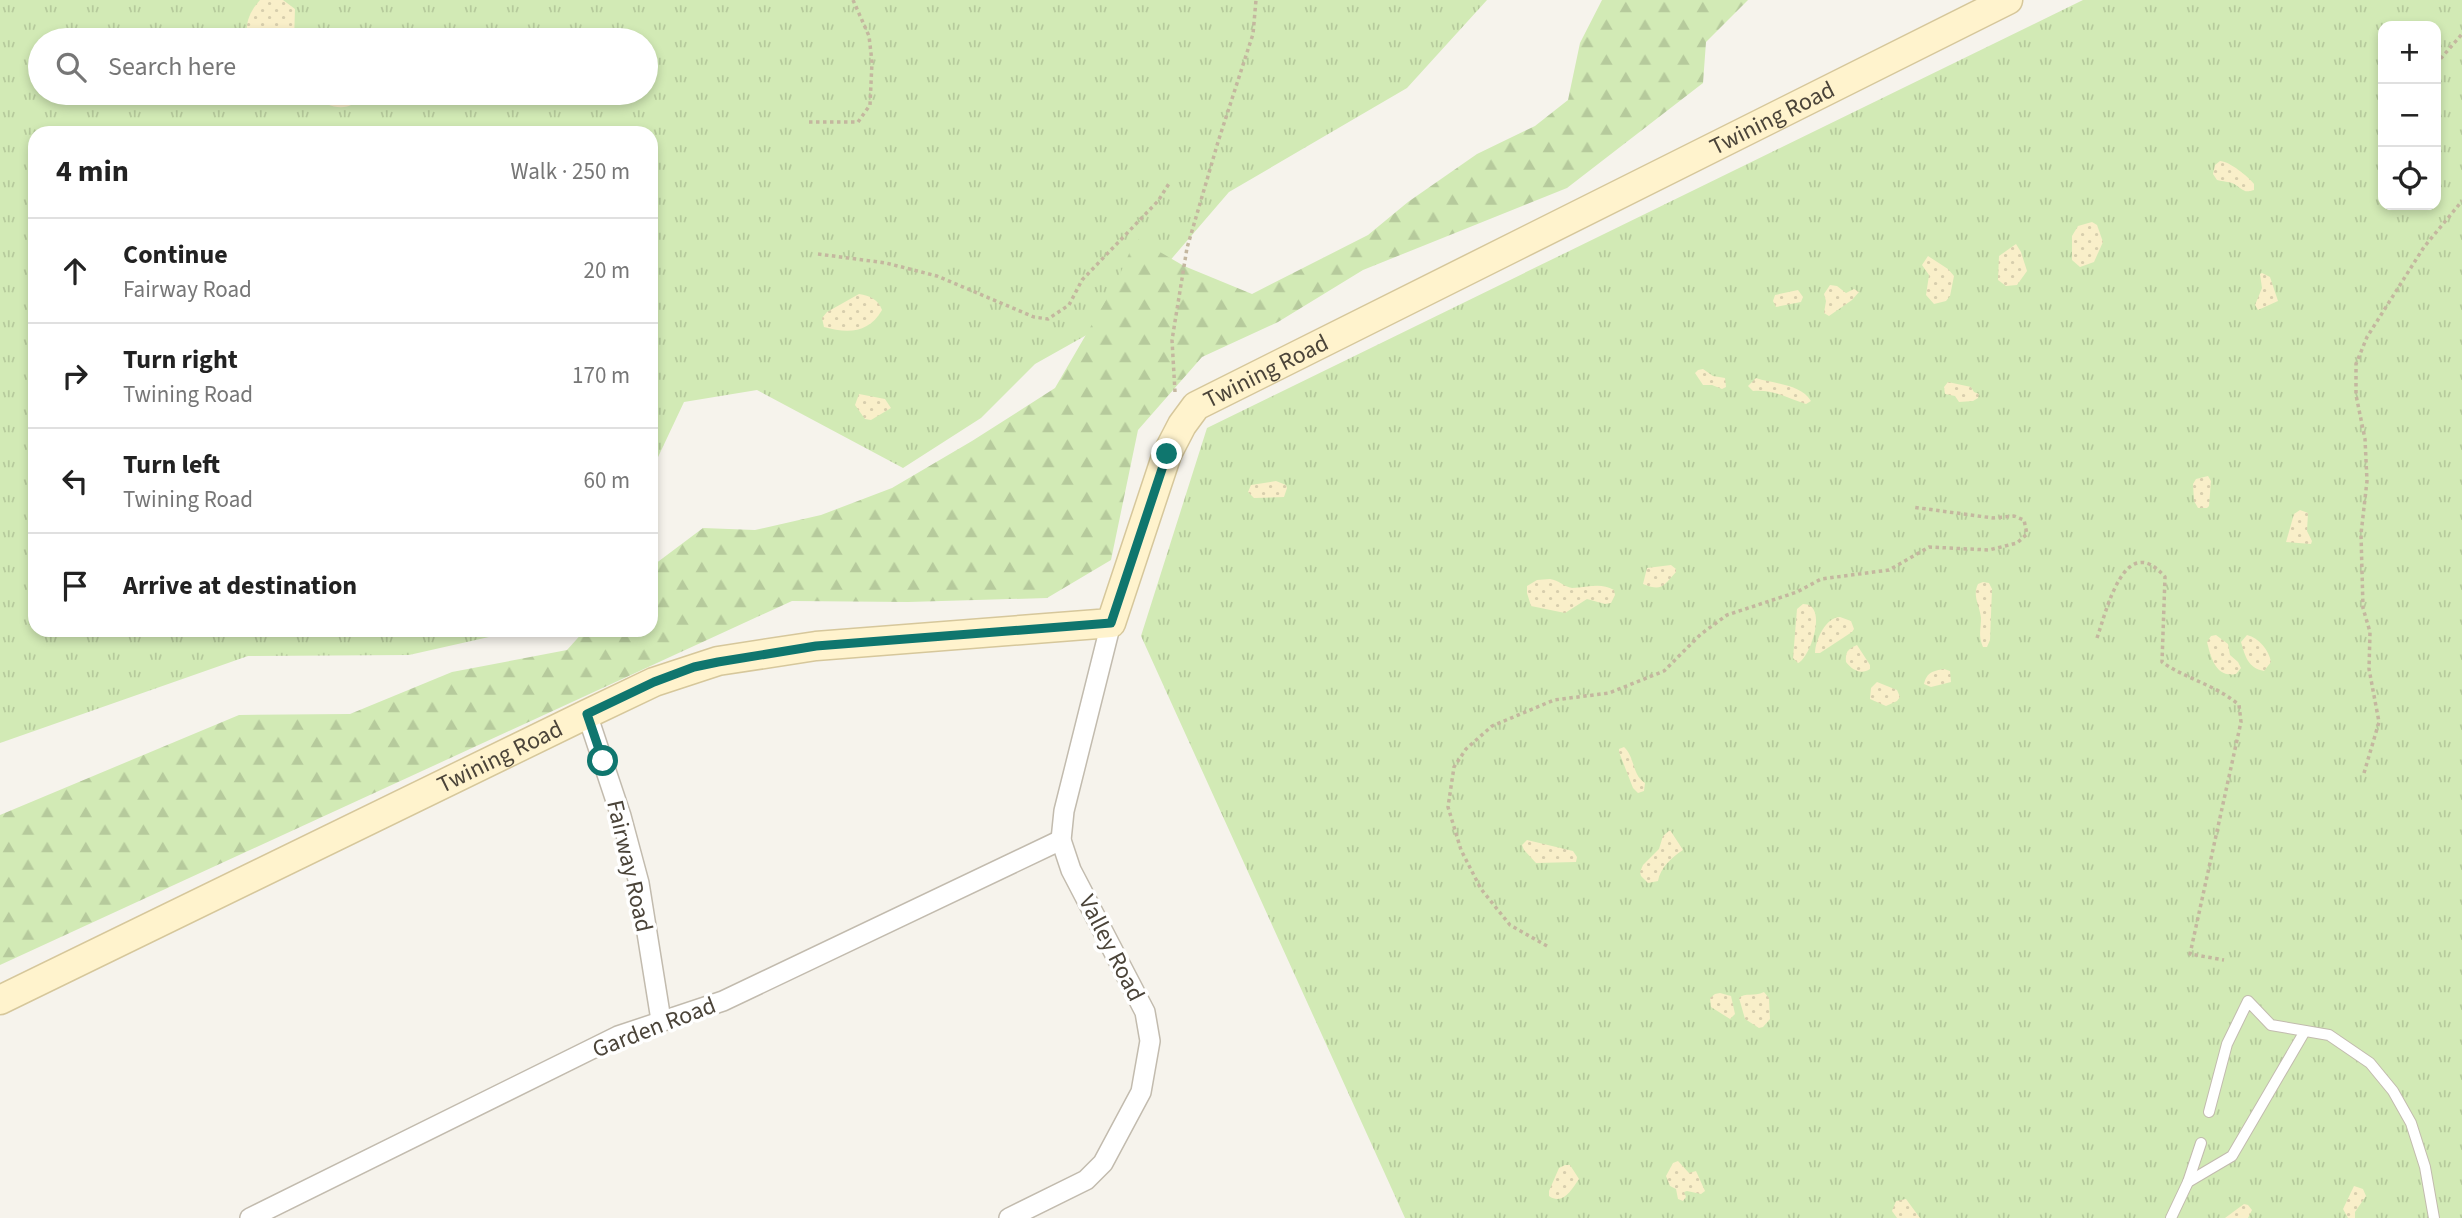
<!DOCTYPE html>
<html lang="en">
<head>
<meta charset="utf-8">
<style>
  body { margin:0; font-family:"Source Sans 3",sans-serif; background:#f6f6f6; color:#222 }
  .controls { position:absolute; right:21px; top:21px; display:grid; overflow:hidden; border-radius:14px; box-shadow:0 4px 10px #0003 }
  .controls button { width:63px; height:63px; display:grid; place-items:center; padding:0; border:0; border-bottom:2px solid #e0e0e0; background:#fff; color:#222; font:35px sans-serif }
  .stop { position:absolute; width:21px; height:21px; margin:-16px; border:5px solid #0f766e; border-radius:50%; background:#fff }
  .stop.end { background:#0f766e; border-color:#fff; box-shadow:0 2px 7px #0008 }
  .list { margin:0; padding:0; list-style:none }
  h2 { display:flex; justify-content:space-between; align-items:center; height:91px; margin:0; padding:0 28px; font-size:30px }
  h2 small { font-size:23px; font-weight:400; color:#767676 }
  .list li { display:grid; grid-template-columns:46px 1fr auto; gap:21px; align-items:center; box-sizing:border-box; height:105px; padding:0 28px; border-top:2px solid #e0e0e0 }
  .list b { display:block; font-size:26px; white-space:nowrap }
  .list p { margin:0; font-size:23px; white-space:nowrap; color:#767676 }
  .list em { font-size:23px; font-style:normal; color:#767676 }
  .icon { flex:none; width:38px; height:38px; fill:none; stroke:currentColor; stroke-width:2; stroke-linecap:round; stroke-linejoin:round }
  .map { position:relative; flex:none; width:2462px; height:1218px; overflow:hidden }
  .search { position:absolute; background:#fff; box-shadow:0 4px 10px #0003; left:28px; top:28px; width:630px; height:77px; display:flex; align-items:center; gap:18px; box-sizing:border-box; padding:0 24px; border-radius:38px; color:#767676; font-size:26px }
  .panel { position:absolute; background:#fff; box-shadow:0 4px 10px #0003; left:28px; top:126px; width:630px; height:511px; border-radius:21px }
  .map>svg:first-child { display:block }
</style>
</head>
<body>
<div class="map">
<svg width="2462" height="1218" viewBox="0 0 2462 1218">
  <defs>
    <pattern id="grass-tufts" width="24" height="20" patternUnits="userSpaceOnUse" patternTransform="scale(1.75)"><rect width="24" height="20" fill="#d2eab5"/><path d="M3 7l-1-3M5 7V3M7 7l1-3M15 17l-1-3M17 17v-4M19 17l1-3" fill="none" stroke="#b6ca9c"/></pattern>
    <pattern id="forest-firs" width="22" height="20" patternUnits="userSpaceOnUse" patternTransform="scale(1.75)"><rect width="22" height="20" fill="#d2eab5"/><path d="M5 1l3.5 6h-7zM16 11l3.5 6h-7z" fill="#b6ca9c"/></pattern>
    <pattern id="sand-dots" width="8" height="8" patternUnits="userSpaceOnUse" patternTransform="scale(1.75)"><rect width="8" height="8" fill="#f9efc9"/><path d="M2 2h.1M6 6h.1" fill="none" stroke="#d7cead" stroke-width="1.8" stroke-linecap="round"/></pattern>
  </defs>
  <rect width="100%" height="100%" fill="#f6f3ec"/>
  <g fill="url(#grass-tufts)" fill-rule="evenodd">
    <path d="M0,0h1487l-80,88 -178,104 -105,122 -89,50 -54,54 -78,50 -146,-78 -73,12 -33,70v-339h-616v497h485l-111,25 -161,1 -248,87zM40,40h606v53h-606z"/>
    <path d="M2083,0h379v1218h-1057l-264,-582 66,-208zM2383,26h53v179h-53z"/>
  </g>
  <polygon fill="url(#forest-firs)" points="1602,0 1748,0 1706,42 1703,83 1567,188 1363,270 1278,322 1202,357 1138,430 1111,560 1047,598 908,602 792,601 0,965 0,815 239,715 350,714 452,672 567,650 585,630 651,630 651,567 703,528 755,530 821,515 892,488 972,441 1055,388 1116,283 1136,238 1184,266 1252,294 1368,235 1408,202 1477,154 1535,126 1568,100 1580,43"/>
  <g fill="url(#sand-dots)">
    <path d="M260,0h23l12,9 -1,31h-45c-6,-14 1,-29 11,-40z"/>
    <path d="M314,93h49c-12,21 -33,16 -49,3z"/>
    <path d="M2220,161c9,0 29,16 34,23v6c-11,4 -12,-2 -20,-6 -5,-3 -11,-2 -17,-4l-4,-6 2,-9z"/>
    <polygon points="2092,222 2097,225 2103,242 2094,262 2080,267 2072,260 2072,236 2078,226"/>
    <polygon points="2016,244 2021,252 2027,271 2017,285 2006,286 1998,280 1999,256"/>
    <polygon points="1928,256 1948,269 1954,276 1950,296 1946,301 1934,304 1926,295 1929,275 1922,265"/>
    <polygon points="2262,273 2270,277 2278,301 2258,310 2255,305 2262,288 2260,274"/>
    <polygon points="1830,285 1837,286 1846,293 1854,289 1859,292 1852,300 1829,316 1824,313 1826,301 1824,294"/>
    <polygon points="1798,290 1803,297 1801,302 1776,307 1773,301 1775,295"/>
    <path d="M859,294c11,2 19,5 23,16 -13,23 -34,24 -58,17l-2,-9 5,-6z"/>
    <polygon points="1703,369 1713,376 1725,378 1726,387 1722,389 1712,385 1703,385 1695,373 1698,370"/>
    <path d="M1756,378c18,6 45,6 55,23l-5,3c-18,-6 -34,-15 -53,-13l-5,-5z"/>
    <polygon points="1948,382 1971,387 1974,392 1979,394 1978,398 1973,401 1959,402 1955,396 1945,394 1944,387"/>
    <polygon points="859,394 885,399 891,408 871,420 865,419 855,405"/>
    <polygon points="2208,476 2211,481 2209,506 2207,508 2198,508 2194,501 2193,484 2196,479"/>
    <polygon points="1276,481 1286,485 1287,488 1284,497 1254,498 1248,492 1251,485"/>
    <polygon points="2300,510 2308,513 2307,531 2312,541 2311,544 2286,542 2294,514"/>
    <path d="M1671,565l5,4v3c-13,14 -14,20 -33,12l4,-16z"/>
    <path d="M1550,579c9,1 14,8 22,9 15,0 28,-6 42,2l1,5 -4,8 -6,1 -18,-5 -22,14 -34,-7 -4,-13v-7l10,-6z"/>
    <path d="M1983,582l6,1 3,6 -2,51 -3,7h-4c-5,-11 -2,-18 -2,-29 -1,-12 -9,-22 -3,-34z"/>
    <path d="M1803,604c26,0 7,54 -5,59l-5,-5 4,-49z"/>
    <path d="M1840,617l11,4 3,8 -2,3 -32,21h-5c0,-13 11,-36 25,-36z"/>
    <path d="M2216,635l12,9 2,11 8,7 3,6 -5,6c-20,4 -25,-16 -29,-32l4,-6z"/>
    <path d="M2247,635c12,3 22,15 24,27l-7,9c-16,-3 -19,-15 -23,-29z"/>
    <path d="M1857,645l13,20v4c-9,6 -18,1 -24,-7 -1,-10 2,-13 11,-17z"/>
    <path d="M1944,669l6,2 1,11 -20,5 -7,-3c3,-12 9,-13 20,-15z"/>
    <polygon points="1877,682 1897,690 1900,697 1897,701 1886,706 1870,699 1871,688"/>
    <path d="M1624,747c11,10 8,28 21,36l-1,8 -6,2 -5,-5 -14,-36v-3z"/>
    <path d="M1670,830l13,20c-11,7 -23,18 -25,31l-10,2 -7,-7 -1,-4 3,-7 16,-16 4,-13z"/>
    <polygon points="1527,840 1573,851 1577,857 1576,862 1536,863 1524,850 1522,845"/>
    <path d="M1764,992l5,6 1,21 -7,8 -4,1 -14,-9 -6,-21c6,-6 15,-1 25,-6z"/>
    <polygon points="1720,993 1731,996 1735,1014 1730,1019 1711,1007 1710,998 1715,994"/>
    <polygon points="1678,1161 1689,1173 1696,1171 1705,1191 1701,1194 1687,1191 1684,1192 1686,1197 1683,1201 1678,1199 1676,1189 1670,1186 1666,1176 1673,1163"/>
    <path d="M1565,1165h5l9,14c-7,10 -16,27 -30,17v-5l10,-23z"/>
    <polygon points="2354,1186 2363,1189 2366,1196 2355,1212 2355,1218 2348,1218 2343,1209"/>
    <polygon points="1906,1199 1920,1218 1897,1218 1892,1211 1896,1201"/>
    <polygon points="2244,1204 2248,1205 2252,1210 2248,1218 2225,1218"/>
  </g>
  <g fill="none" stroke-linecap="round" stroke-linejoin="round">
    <defs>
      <g id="lane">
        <polyline points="2209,1112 2227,1044 2248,1001 2271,1025 2329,1035 2370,1063 2393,1091 2411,1123 2425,1167 2434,1218"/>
        <polyline points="2188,1182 2201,1143"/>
        <polyline points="2171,1218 2188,1182 2232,1156 2305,1031"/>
      </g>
      <g id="street">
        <polyline points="587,714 621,816 639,883 661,1020"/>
        <polyline points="250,1218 618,1036 723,1001 1061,840"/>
        <polyline points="1009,1218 1086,1180 1103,1163 1141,1092 1150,1041 1145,1012 1071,870 1061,840 1064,811 1111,623"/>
      </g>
      <g id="secondary">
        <path id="s1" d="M0,1000l587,-286 67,-32 64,-21 98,-15 295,-23 56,-169 15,-29 14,-19 812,-406"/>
      </g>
    </defs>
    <use href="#lane" stroke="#c2bbae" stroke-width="12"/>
    <use href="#street" stroke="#c2bbae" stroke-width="22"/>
    <use href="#secondary" stroke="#d6c79b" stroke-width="31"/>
    <g stroke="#c4b79f" stroke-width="3.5" stroke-dasharray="3.5 3.5" stroke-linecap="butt">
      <polyline points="2436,64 2462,34"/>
      <polyline points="809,122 858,122 870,105 872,62 869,36 853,0"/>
      <polyline points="818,254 886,263 937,276 1034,317 1048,319 1069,305 1082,280 1158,201 1170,182"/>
      <polyline points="1175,392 1172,340 1187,248 1218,142 1253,34 1256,0"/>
      <path d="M2097,638c10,-29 28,-108 68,-61l-3,85c24,17 54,23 77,43l2,17 -51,232 34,6"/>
      <polyline points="2364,773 2379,722 2369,669 2370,632 2363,608 2361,534 2367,481 2365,439 2356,395 2356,364 2367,337 2424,247 2462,201"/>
      <polyline points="1547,946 1510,925 1481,889 1461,850 1448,807 1454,767 1466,749 1492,726 1554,700 1609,693 1664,671 1701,634 1727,615 1797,592 1821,579 1889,570 1929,547 1989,550 2017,543 2027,534 2024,520 2014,516 1993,518 1912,507"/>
    </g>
    <use href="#lane" stroke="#fff" stroke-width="10"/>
    <use href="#street" stroke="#fff" stroke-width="19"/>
    <use href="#secondary" stroke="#fff3cd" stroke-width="28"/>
  </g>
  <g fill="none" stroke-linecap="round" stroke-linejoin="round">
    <polyline stroke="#0f766e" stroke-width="9" points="603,761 587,714 654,682 694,667 718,662 816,646 1111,623 1167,454"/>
  </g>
  <g text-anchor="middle" stroke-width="7" stroke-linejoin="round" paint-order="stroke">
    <g font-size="24" fill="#4b4439" stroke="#fff">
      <text dy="8" stroke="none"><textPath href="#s1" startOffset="2068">Twining Road</textPath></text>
      <text dy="8" stroke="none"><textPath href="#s1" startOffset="1502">Twining Road</textPath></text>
      <text dy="8" stroke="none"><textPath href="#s1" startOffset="556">Twining Road</textPath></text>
      <text transform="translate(630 866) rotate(77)" y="8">Fairway Road</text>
      <text transform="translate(1112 948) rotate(63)" y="8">Valley Road</text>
      <text transform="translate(654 1027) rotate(-21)" y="8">Garden Road</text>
    </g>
  </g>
</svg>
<div class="controls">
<button>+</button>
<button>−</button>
<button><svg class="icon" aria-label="locate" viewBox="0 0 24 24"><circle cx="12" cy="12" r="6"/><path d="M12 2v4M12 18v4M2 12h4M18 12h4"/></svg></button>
</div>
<div class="stop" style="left:603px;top:761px"></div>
<div class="stop end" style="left:1167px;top:454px"></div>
<div class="search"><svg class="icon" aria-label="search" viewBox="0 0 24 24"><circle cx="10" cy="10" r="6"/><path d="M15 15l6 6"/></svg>Search here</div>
<section class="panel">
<h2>4 min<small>Walk · 250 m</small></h2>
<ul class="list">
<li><svg class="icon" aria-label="ahead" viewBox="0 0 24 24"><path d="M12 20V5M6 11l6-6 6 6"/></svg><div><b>Continue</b><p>Fairway Road</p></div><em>20 m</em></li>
<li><svg class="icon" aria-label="right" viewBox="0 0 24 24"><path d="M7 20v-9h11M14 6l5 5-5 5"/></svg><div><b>Turn right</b><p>Twining Road</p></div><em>170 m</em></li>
<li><svg class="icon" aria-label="left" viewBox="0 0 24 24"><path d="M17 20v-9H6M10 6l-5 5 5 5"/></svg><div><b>Turn left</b><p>Twining Road</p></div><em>60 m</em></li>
<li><svg class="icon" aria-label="arrive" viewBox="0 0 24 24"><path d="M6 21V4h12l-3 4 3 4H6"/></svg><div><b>Arrive at destination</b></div></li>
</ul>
</section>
</div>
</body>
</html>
